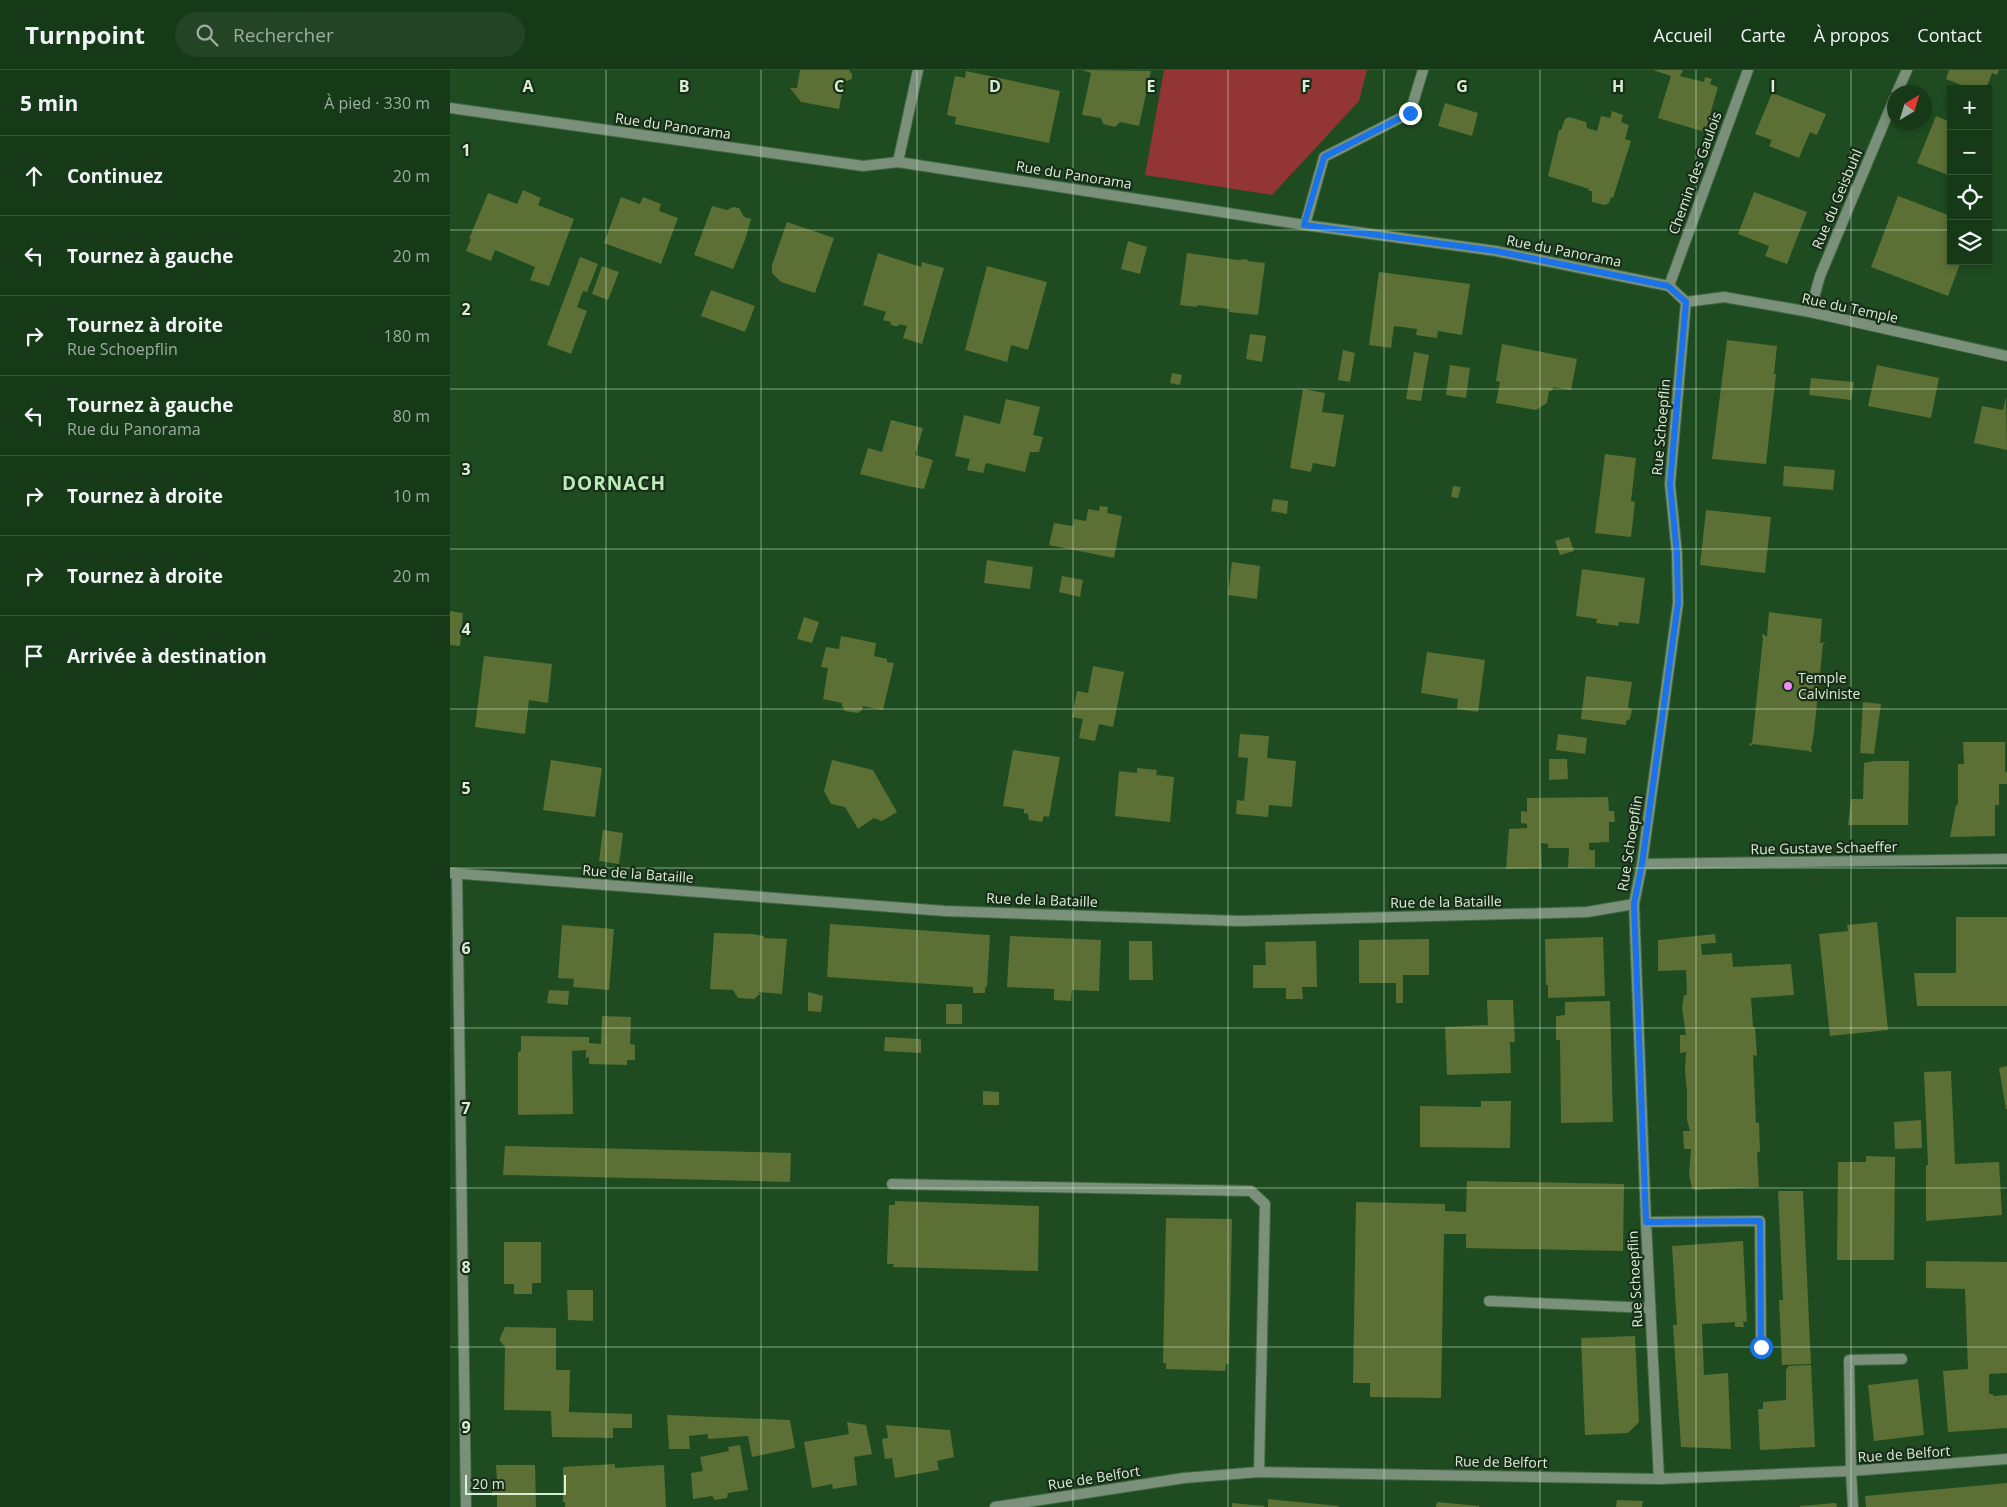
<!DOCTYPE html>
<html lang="fr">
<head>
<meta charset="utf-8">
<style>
  body { margin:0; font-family:"Open Sans",sans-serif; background:#234425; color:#f1f3f6 }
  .controls { position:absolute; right:15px; top:15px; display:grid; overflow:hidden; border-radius:0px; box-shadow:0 2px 8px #0003 }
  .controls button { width:45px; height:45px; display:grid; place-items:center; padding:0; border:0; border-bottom:1px solid #355337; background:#163918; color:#f1f3f6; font:25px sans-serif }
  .compass { position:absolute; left:1437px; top:15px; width:45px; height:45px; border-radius:50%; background:#163918; box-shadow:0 2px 8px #0003; rotate:38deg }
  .scale { position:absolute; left:15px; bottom:12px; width:101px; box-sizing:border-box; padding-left:5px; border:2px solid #d6efd5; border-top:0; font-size:14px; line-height:18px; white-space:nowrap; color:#d6efd5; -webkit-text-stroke:4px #192d19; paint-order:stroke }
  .stop { position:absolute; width:15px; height:15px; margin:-11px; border:4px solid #1a73e8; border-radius:50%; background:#fff }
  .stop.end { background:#1a73e8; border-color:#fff; box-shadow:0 1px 5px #0008 }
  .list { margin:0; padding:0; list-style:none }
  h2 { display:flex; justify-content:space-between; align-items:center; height:65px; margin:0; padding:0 20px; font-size:21px }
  h2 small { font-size:16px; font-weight:400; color:#9eaca2 }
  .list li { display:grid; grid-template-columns:32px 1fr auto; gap:15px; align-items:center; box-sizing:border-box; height:80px; padding:0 20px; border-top:1px solid #355337 }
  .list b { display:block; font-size:19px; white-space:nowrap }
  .list p { margin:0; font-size:16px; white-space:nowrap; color:#9eaca2 }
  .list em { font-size:16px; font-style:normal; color:#9eaca2 }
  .icon { flex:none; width:28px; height:28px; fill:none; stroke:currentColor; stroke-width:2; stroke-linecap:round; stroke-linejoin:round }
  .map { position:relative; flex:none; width:1557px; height:1437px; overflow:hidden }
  header { display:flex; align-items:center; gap:30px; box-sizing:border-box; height:70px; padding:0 25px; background:#163918; border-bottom:1px solid #355337 }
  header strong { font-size:24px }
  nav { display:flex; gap:28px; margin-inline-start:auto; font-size:18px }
  .search { width:350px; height:45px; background:#234425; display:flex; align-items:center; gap:12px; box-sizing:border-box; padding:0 18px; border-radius:28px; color:#9eaca2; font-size:19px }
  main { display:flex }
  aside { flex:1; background:#163918 }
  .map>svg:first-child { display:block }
</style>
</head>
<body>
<header>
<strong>Turnpoint</strong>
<div class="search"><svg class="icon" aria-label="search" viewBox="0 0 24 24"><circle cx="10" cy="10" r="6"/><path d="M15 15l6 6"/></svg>Rechercher</div>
<nav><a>Accueil</a><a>Carte</a><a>À propos</a><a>Contact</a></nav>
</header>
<main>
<aside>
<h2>5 min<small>À pied · 330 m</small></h2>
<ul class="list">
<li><svg class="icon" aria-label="ahead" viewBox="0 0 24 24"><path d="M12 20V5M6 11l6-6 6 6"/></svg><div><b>Continuez</b></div><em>20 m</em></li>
<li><svg class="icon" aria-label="left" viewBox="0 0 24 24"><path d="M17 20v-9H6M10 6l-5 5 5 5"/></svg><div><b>Tournez à gauche</b></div><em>20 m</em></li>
<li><svg class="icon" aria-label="right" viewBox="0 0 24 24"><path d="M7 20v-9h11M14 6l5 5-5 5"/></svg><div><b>Tournez à droite</b><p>Rue Schoepflin</p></div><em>180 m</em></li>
<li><svg class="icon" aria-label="left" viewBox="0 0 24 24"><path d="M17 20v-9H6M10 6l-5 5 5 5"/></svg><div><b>Tournez à gauche</b><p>Rue du Panorama</p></div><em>80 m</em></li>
<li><svg class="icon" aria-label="right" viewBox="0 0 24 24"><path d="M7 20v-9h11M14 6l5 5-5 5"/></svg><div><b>Tournez à droite</b></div><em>10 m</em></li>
<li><svg class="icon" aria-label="right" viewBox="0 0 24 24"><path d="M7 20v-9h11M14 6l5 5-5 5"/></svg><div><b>Tournez à droite</b></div><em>20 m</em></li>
<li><svg class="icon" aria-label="arrive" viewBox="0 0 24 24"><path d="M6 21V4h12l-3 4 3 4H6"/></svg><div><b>Arrivée à destination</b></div></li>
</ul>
</aside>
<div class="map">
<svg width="1557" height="1437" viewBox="0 0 1557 1437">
  <rect width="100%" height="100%" fill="#1e4c20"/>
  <polygon fill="#933534" points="714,0 917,0 909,31 822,125 695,105"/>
  <g fill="#5c6f34">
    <polygon points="350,0 399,0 402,4 402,9 394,12 389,39 351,32 340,18 347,18"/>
    <polygon points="632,0 701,1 689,56 670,52 665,57 653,54 651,48 632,45 641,3"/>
    <polygon points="1203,0 1233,0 1230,6 1254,12 1255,7 1262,9 1260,14 1268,17 1255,62 1208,48 1221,6"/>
    <polygon points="1499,0 1549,0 1547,5 1542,3 1536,19 1521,19 1496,9"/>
    <polygon points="516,1 610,21 599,73 505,54 506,47 497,45 499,34 505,6 515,8"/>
    <polygon points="1322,23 1376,44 1367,65 1360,62 1349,88 1319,76 1322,70 1305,64"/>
    <polygon points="995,33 1028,43 1022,66 988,56"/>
    <polygon points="1162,41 1173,45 1171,52 1179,55 1175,69 1181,71 1163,128 1161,127 1159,133 1155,135 1142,132 1142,121 1139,121 1139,119 1098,106 1109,60 1111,60 1115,49 1119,47 1136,52 1137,58 1147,61 1151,46 1160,48"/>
    <polygon points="1486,46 1501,52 1501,106 1467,93"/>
    <polygon points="73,120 91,128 88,135 124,149 99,216 80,210 85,197 66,189 45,180 41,191 16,181 21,169 19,169 38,123 67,134"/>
    <polygon points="1304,122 1357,142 1337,194 1315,186 1319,176 1288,164"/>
    <polygon points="1448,126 1501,146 1501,191 1511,191 1498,226 1421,197"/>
    <polygon points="171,127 190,134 193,127 211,134 209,141 228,148 211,194 154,173"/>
    <polygon points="262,136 277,140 283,137 289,138 294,147 301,149 295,170 283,199 244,185"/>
    <polygon points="337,152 384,168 365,223 331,212 322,203 322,195"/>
    <polygon points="678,171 697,177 690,204 671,199"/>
    <polygon points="428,183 471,197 472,192 494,198 472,274 453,268 457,256 449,254 449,256 444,256 440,254 441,252 433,250 436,242 413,235"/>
    <polygon points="737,183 788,190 797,189 798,191 815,193 808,245 779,242 779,239 747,235 747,237 730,235"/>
    <polygon points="130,187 148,194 137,222 133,221 127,237 137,241 121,284 97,275"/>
    <polygon points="152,196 169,202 158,230 142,224"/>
    <polygon points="537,196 597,212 578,280 561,275 557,292 515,280"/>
    <polygon points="929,202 1020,214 1012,265 988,261 987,268 979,267 966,265 967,259 944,256 941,278 919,275"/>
    <polygon points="261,220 305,236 295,262 251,246"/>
    <polygon points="800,264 816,266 812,292 796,289"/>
    <polygon points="1277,270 1327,276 1324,304 1326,304 1316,394 1262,389"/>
    <polygon points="1052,274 1127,289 1121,320 1103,317 1102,321 1099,321 1097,333 1086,340 1046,333 1050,312 1046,311"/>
    <polygon points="893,280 905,283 900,312 888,310"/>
    <polygon points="964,282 979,285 971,331 956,329"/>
    <polygon points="1000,295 1020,298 1016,328 996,325"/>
    <polygon points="1427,295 1489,308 1481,348 1418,336"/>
    <polygon points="722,303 732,305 730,315 720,313"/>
    <polygon points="1361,308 1404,312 1401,330 1359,325"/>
    <polygon points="853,319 875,323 872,342 894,345 885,397 863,393 861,402 840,398"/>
    <polygon points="1556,327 1557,380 1524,373 1532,336 1553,340"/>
    <polygon points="556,329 590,337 583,365 593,367 589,382 580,382 575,402 536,393 533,403 517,400 520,389 505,386 514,345 550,354"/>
    <polygon points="441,350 473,358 465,385 483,390 474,419 457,416 410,404 418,378 432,382"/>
    <polygon points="1155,384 1186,388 1181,431 1185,432 1181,467 1145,463"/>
    <polygon points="1334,396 1385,400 1383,420 1333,416"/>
    <polygon points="1003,416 1011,417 1008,428 1001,427"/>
    <polygon points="823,429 838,431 837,444 821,441"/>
    <polygon points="650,436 658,437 657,443 672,446 664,488 599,475 604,453 623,456 624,449 636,451 638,439 649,441"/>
    <polygon points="1256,440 1321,447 1315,503 1250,495"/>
    <polygon points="1119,467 1124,481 1110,485 1105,471"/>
    <polygon points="537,490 583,497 580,519 534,513"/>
    <polygon points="782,492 810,496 807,529 778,525"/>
    <polygon points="1132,499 1195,508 1189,554 1169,552 1168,556 1146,553 1147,549 1126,546"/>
    <polygon points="612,506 633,510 630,527 609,522"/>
    <polygon points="0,541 13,543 10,576 0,575"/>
    <polygon points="1319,542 1372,549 1370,573 1376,572 1373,574 1364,662 1361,679 1362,681 1361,683 1359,681 1303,674 1301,676 1299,674 1302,673 1313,568 1312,566 1313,564 1317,567"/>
    <polygon points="354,547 369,552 362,573 347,569"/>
    <polygon points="391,566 426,573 424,586 437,589 437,592 444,593 433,640 413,636 412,640 408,643 395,641 392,636 392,633 373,629 378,598 371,597 376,577 389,579"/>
    <polygon points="977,582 1035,590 1028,642 1007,639 1008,629 971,623"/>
    <polygon points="34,586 102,594 98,633 79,630 75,664 25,657"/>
    <polygon points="643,596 674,602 663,657 649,654 645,671 629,668 633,649 622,647 627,621 638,623"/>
    <polygon points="1136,606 1182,612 1178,637 1182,640 1180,649 1176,651 1176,655 1131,649"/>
    <polygon points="1413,632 1431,634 1424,684 1410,683"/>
    <polygon points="790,664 819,666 817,688 846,691 842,737 819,735 818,747 786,744 787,730 794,731 798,688 788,687"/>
    <polygon points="1108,664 1137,668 1135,684 1106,680"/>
    <polygon points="1513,672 1555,672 1555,702 1557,702 1557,714 1549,714 1549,735 1545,735 1545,766 1500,767 1506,735 1508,735 1508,694 1514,694"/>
    <polygon points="563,680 610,687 599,747 594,746 592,752 579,750 578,744 574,743 574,739 553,736"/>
    <polygon points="1099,689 1117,689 1118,709 1099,710"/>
    <polygon points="101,690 152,698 145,747 93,740"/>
    <polygon points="382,690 423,700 447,742 432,751 424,748 408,759 395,737 381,734 374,721"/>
    <polygon points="1425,691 1459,691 1458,755 1398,755 1401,729 1413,729 1414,693"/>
    <polygon points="687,698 707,700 706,705 724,707 720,752 665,746 669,701 687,703"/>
    <polygon points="1158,727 1159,741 1164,741 1165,752 1159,752 1159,772 1139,773 1139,780 1145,780 1145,797 1118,798 1119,778 1098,778 1098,774 1091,773 1092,798 1056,799 1059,759 1077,758 1077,754 1071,753 1071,741 1077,742 1077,728"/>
    <polygon points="153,760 173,763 169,794 149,791"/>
    <polygon points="1506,847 1557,847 1557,936 1467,936 1464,903 1506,903"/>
    <polygon points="1427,852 1438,960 1380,966 1369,864 1398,861 1397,855"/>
    <polygon points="380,854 540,865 537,917 535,917 535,923 523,923 523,917 377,907"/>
    <polygon points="112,855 164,859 159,920 123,917 124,909 108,908"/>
    <polygon points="264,863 302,864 314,866 314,868 337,869 332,924 309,922 310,924 304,929 288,928 283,920 260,919"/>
    <polygon points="1265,864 1266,873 1251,874 1252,885 1282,883 1283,897 1341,894 1344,925 1301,928 1303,957 1305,957 1307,986 1303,985 1306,1053 1309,1053 1310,1082 1307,1082 1309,1117 1244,1120 1242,1118 1239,1105 1241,1079 1234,1079 1233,1061 1240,1061 1237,1050 1237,1022 1235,1001 1236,982 1230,983 1230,965 1236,965 1232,938 1234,925 1237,925 1236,900 1208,901 1208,870"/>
    <polygon points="560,866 651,870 649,921 622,920 621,931 604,930 604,919 557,917"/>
    <polygon points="1153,867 1155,926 1098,928 1098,915 1096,915 1095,869"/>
    <polygon points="979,869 979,905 953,905 953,933 946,933 946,913 909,913 909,870"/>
    <polygon points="679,871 702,871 703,910 679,910"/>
    <polygon points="866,871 867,917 852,917 853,929 836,929 836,918 803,918 803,895 816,895 815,872"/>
    <polygon points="99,920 119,921 118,935 97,933"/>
    <polygon points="358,922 373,926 371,942 358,941"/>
    <polygon points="1037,930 1063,930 1065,972 1060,972 1061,1003 997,1005 995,957 1038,955"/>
    <polygon points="1160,931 1163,1052 1111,1053 1110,970 1106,970 1106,946 1115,945 1115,932"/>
    <rect x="496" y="934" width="16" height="20"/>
    <polygon points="152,946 181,947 180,974 185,975 185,990 177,990 177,995 139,994 139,987 136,988 136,980 122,981 123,1044 68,1045 68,982 71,981 71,966 139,967 139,973 151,974"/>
    <polygon points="435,967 471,969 471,983 434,981"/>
    <polygon points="1557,996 1557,1039 1556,1039 1549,998"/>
    <polygon points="1501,1001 1505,1094 1549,1092 1552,1145 1476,1151 1476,1095 1478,1095 1474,1002"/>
    <polygon points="533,1021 549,1022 549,1035 533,1035"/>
    <polygon points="1031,1031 1061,1031 1060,1078 970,1077 970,1036 1031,1037"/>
    <polygon points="1471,1050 1472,1078 1445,1079 1444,1052"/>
    <polygon points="55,1076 341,1083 340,1112 53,1105"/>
    <polygon points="1416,1086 1445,1087 1444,1190 1387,1190 1388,1092 1416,1092"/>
    <polygon points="1017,1111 1174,1114 1173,1181 1016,1178 1016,1164 994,1164 991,1328 920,1327 920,1313 903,1313 906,1132 995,1134 995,1141 1016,1142"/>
    <polygon points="1328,1121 1353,1121 1361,1294 1332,1295 1329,1230 1333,1230"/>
    <polygon points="445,1131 589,1136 588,1201 443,1197 444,1194 437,1194 439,1135 445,1135"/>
    <polygon points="716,1148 782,1149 779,1294 776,1294 775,1301 716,1299 716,1293 713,1293"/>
    <polygon points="1293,1171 1297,1252 1293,1251 1294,1257 1285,1257 1285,1252 1252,1254 1254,1305 1278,1303 1281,1379 1231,1377 1223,1255 1227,1255 1222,1176"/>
    <polygon points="54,1172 91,1172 91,1213 82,1213 82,1224 64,1224 64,1214 54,1214"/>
    <polygon points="1476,1191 1557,1192 1557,1303 1539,1304 1539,1324 1543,1324 1543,1326 1557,1325 1557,1358 1498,1362 1493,1301 1518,1299 1515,1219 1476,1218"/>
    <polygon points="117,1220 143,1220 143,1251 118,1250"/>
    <polygon points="55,1257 106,1258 106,1300 120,1300 119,1342 182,1344 182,1358 163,1358 163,1368 102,1367 101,1341 54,1340 55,1277 50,1271 50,1268"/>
    <polygon points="1185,1266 1189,1352 1178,1363 1135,1365 1131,1268"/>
    <polygon points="1361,1295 1365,1377 1310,1380 1308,1339 1313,1339 1313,1332 1336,1330 1336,1299 1337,1299 1338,1296"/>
    <polygon points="1468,1309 1474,1365 1424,1371 1418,1315"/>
    <polygon points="217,1345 340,1350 345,1378 302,1387 298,1366 258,1369 258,1364 239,1366 240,1379 219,1379"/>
    <polygon points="397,1352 416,1355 422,1384 404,1387 407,1415 383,1419 382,1414 362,1418 354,1372 399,1364"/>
    <polygon points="436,1355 500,1360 504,1387 487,1391 489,1400 445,1408 442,1388 435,1389 432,1369 438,1368"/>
    <polygon points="290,1375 298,1420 278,1423 277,1428 265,1430 262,1426 243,1429 241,1403 253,1401 250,1387 279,1381 278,1377"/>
    <polygon points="165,1394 165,1398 214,1395 216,1437 115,1437 115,1432 113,1432 113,1397"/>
    <polygon points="46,1395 85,1395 86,1437 47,1437 47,1425 42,1426 42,1410 47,1410"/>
    <polygon points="1557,1413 1557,1437 1416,1437 1415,1426"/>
    <polygon points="818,1429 889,1436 888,1437 818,1437"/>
    <polygon points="1167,1430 1193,1431 1192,1437 1166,1437"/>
    <polygon points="987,1432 1029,1436 1029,1437 986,1437"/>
    <polygon points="782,1433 815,1436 814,1437 782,1437"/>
    <polygon points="1386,1433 1387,1437 1350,1437 1350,1436"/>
  </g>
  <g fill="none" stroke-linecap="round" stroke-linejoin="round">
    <defs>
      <g id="lane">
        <polyline points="855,155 874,87 960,43 973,0"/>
        <polyline points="1219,216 1298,0"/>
        <polyline points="442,1114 801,1121 815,1134 809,1402"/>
        <polyline points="1196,1152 1310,1151 1311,1277"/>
        <polyline points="1039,1231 1200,1238"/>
        <polyline points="1401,1401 1399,1290 1452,1289"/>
      </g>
      <g id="street">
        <polyline points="1447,22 1457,0"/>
        <polyline points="0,38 413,96 448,92 855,155 1046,181 1219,216 1236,232"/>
        <polyline points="448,92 468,0"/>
        <polyline points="1236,232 1274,227 1360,242 1557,286"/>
        <polyline points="1360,242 1370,206 1444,29"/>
        <polyline points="1192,794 1557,789"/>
        <polyline points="0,803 495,841 789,851 1137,842 1184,834"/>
        <polyline points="7,804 16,1437"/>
        <polyline points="1401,1401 1403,1437"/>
        <polyline points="1209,1409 1196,1152 1184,834 1192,794 1228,533 1227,484 1220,414 1236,232"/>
        <polyline points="545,1437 734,1408 809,1402 1209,1409 1401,1401 1557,1389"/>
      </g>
    </defs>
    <use href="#lane" stroke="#3f6941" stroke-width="12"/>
    <use href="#street" stroke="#3f6941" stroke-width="12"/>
    <use href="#lane" stroke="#7b907b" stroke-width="10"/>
    <use href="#street" stroke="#7b907b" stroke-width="10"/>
  </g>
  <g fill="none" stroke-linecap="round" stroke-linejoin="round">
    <polyline stroke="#1a73e8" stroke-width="6" points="960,43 874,87 854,155 1046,181 1218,216 1236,232 1220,414 1227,484 1228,533 1192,794 1184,834 1196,1152 1310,1151 1311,1277"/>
  </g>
  <path fill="none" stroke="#d6efd5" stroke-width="1" stroke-opacity="0.55" d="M156,0v1437M311,0v1437M467,0v1437M623,0v1437M778,0v1437M934,0v1437M1090,0v1437M1246,0v1437M1401,0v1437M0,160h1501M1538,160h19M0,319h1557M0,479h1557M0,639h1557M0,798h1557M0,958h1557M0,1118h1557M0,1277h1557"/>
  <circle fill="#ef8bf7" stroke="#192d19" stroke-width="2" cx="1338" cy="616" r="5"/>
  <g text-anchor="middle" stroke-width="4.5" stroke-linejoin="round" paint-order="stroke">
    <g font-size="14" fill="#d6efd5" stroke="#192d19">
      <text transform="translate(223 56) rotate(8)" y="5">Rue du Panorama</text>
      <text transform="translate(1245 103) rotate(-70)" y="5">Chemin des Gaulois</text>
      <text transform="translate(624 105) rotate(9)" y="5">Rue du Panorama</text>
      <text transform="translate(1387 129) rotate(-67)" y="5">Rue du Geisbuhl</text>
      <text transform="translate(1114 181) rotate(11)" y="5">Rue du Panorama</text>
      <text transform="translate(1400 238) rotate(12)" y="5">Rue du Temple</text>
      <text transform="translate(1211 357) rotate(-85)" y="5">Rue Schoepflin</text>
      <text transform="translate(1180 773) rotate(-81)" y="5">Rue Schoepflin</text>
      <text transform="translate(1374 778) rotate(-1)" y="5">Rue Gustave Schaeffer</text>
      <text transform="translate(188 804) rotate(4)" y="5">Rue de la Bataille</text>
      <text transform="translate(592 830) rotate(2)" y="5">Rue de la Bataille</text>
      <text transform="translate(996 832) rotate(-1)" y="5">Rue de la Bataille</text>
      <text transform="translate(1185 1209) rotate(-93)" y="5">Rue Schoepflin</text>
      <text transform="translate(1454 1384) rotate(-4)" y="5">Rue de Belfort</text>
      <text transform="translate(1051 1392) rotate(1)" y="5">Rue de Belfort</text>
      <text transform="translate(644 1408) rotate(-9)" y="5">Rue de Belfort</text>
    </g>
    <g font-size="14" fill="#d6efd5" stroke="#192d19" text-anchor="start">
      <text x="1348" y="613">Temple<tspan x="1348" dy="16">Calviniste</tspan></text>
    </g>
    <g font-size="19" font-weight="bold" letter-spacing="1" fill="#b9ecb8" stroke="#192d19">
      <text x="164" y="420">DORNACH</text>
    </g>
  </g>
  <g font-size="16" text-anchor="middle" font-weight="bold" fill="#d6efd5" stroke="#192d19" stroke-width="4.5" stroke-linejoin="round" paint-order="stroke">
    <text x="78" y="22">A</text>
    <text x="234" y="22">B</text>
    <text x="389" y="22">C</text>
    <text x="545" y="22">D</text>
    <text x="701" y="22">E</text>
    <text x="856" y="22">F</text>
    <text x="1012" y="22">G</text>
    <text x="1168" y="22">H</text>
    <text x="1323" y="22">I</text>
    <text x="16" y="86">1</text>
    <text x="16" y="245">2</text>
    <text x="16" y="405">3</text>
    <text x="16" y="565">4</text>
    <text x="16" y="724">5</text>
    <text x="16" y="884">6</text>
    <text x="16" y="1044">7</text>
    <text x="16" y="1203">8</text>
    <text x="16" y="1363">9</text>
  </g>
</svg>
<div class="controls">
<button>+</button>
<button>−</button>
<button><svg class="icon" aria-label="locate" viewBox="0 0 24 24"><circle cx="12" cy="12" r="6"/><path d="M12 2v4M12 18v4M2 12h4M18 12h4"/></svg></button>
<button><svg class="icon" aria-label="layers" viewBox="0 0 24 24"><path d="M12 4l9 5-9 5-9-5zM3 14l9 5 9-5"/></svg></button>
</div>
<svg class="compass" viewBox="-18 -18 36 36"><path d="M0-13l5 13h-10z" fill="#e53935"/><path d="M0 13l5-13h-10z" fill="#9eaca2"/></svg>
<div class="scale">20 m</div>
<div class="stop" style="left:1311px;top:1277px"></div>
<div class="stop end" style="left:960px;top:43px"></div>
</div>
</main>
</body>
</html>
